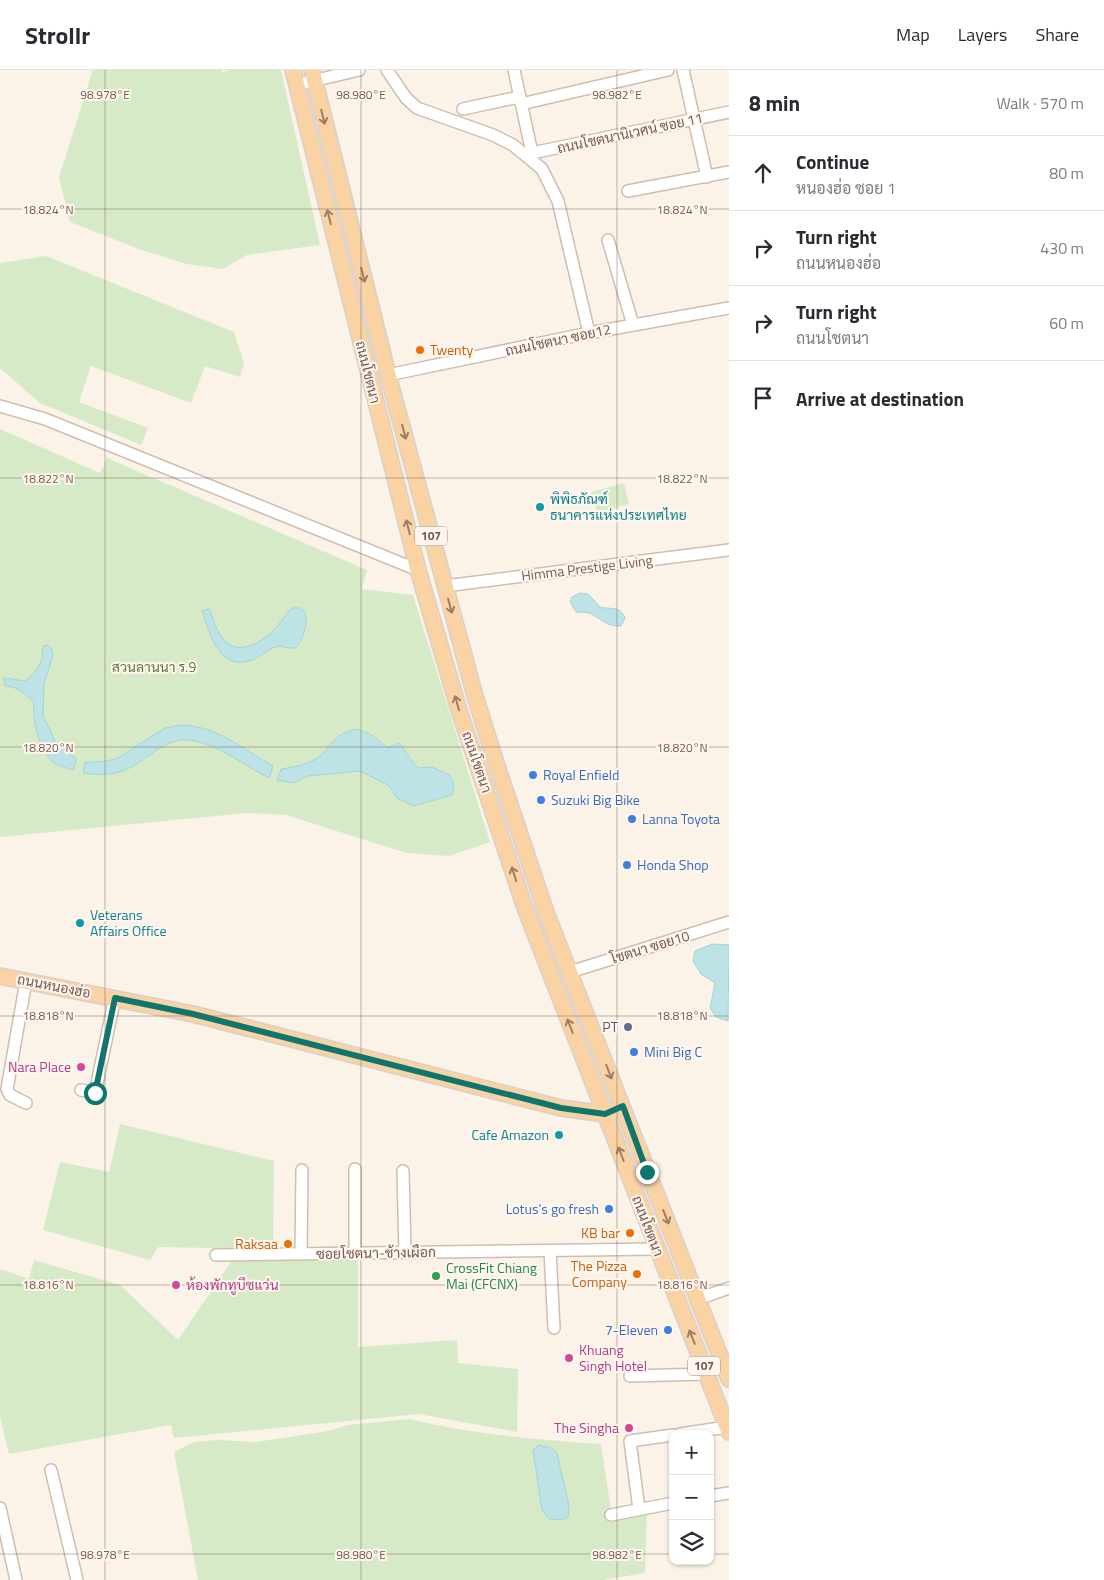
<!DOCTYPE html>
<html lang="en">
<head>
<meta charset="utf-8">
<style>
  body { margin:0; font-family:"Titillium Web",Sarabun,sans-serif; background:#f2f2f3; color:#2b2b33 }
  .controls { position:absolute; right:15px; bottom:15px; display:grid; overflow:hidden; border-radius:10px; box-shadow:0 1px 4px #0004 }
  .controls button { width:45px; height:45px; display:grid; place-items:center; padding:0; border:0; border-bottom:1px solid #e1e1e2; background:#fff; color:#2b2b33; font:25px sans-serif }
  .stop { position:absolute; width:15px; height:15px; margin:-11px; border:4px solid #0f766e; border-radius:50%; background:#fff }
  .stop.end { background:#0f766e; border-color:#fff; box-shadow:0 1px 5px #0008 }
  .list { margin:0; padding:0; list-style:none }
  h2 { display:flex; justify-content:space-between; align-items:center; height:65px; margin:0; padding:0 20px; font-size:21px }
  h2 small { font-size:16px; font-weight:400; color:#7c7c81 }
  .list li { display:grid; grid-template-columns:32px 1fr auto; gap:15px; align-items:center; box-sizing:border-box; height:75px; padding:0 20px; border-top:1px solid #e1e1e2 }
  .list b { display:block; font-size:19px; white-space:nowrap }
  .list p { margin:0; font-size:16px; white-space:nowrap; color:#7c7c81 }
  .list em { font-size:16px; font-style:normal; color:#7c7c81 }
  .icon { flex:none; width:28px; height:28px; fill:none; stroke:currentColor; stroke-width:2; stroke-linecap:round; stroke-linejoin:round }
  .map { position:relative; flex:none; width:729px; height:1510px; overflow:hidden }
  header { display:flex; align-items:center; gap:30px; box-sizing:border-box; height:70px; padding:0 25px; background:#fff; border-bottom:1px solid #e1e1e2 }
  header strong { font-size:24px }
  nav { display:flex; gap:28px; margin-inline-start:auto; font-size:18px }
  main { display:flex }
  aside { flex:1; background:#fff }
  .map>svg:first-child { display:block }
</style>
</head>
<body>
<header>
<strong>Strollr</strong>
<nav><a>Map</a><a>Layers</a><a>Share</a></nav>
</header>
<main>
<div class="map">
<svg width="729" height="1510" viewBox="0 0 729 1510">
  <rect width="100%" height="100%" fill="#fcf3e8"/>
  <g fill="#d7eac7">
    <polygon points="93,0 222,0 222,2 231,0 281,0 320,175 247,185 223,199 186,194 136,178 70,152 59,107"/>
    <polygon points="46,186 234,262 244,293 240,307 205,296 191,333 91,296 79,332 148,358 141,375 40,333 0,298 0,193"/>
    <polygon points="0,359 100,403 107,388 367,500 362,519 413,525 490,772 449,786 406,783 286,745 247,743 0,767"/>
    <polygon points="624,413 629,434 597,443 591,422"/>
    <polygon points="120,1054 274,1091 273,1179 158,1177 150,1190 43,1160 60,1092 109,1102"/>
    <polygon points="358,1187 358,1277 457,1270 458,1293 518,1299 517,1362 419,1344 174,1368 171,1355 9,1384 0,1347 0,1199 29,1209 34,1190 120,1215 178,1270 233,1189"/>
    <path d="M409,1349c63,15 127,21 192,25l10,67 36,3 -2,59 -42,7h-405l-24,-128 20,-10 23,-2 39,2 72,-11 20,-6z"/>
  </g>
  <g fill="#bde3e6" stroke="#a3d3d7">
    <path d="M580,523l8,1 12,13c11,3 20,-2 25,11l-4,8c-15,1 -20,-8 -32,-13 -4,-1 -9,-1 -13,-1l-6,-10 2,-5z"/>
    <path d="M292,538h9c11,7 2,34 -6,40 -6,1 -13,-3 -19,-1 -9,2 -15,10 -24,13 -33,12 -42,-26 -50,-49l7,-2c5,10 7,23 15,31 14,16 36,3 48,-8 8,-7 12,-17 20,-24z"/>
    <path d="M47,575l4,3 2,7 -9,29 -1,31 12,26 21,18 -2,11c-7,-2 -16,-3 -22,-9 -13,-12 -20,-42 -18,-59 -10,-9 -15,-15 -29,-16l-1,-8 21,3c8,-5 14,-13 17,-23 1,-5 -1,-7 2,-12z"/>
    <path d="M181,655c37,1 61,24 92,41l-4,12c-26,-13 -50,-34 -80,-38 -22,-2 -37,15 -54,25 -17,10 -33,11 -52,8l2,-11h15l16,-3 49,-31z"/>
    <path d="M357,659l13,5 18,14 11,-5c8,8 10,18 20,25l13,-1 18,8 4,11 -2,9 -39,11 -16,-8 -9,-13 -28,-14 -52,5 -14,7 -17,-3 4,-11c13,-2 27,-4 38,-12 15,-13 16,-24 38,-28z"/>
    <polygon points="713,874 729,875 728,951 716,947 710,938 715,913 701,904 693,891 695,881"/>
    <polygon points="539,1375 551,1378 557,1383 569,1436 568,1447 561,1450 549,1449 542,1440 533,1380"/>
  </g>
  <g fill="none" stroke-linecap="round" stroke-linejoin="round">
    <defs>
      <g id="minor">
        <polyline points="387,0 406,28 417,38 493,65 513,75 542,99 558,131 589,263"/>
        <polyline points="514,0 532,83 729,42"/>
        <polyline points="683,0 707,107"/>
        <polyline points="296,15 359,0"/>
        <polyline points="521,34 668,0"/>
        <polyline points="463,39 519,27"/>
        <polyline points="628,121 729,102"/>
        <polyline points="608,170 633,255"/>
        <polyline points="388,305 589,263 729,238"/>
        <polyline points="0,336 45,349 418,500"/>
        <polyline points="445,516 729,480"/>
        <polyline points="570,902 729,852"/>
        <polyline points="81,1020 95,1023 115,927"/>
        <polyline points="26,1033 10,1025 7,1019 26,911"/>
        <polyline points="403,1101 405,1182"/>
        <polyline points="550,1181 554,1258"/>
        <polyline points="355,1183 355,1099"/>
        <polyline points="301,1184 302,1100"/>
        <polyline points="216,1185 657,1179"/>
        <polyline points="698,1229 729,1218"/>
        <polyline points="630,1306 707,1304"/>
        <polyline points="680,1364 727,1357"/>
        <polyline points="51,1400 77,1510"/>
        <polyline points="710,1426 729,1423"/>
        <polyline points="0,1438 16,1510"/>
        <polyline points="639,1439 630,1371 673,1365"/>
        <polyline points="611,1445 673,1433"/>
      </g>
      <g id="major">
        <polyline points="293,0 418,500 459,640 525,838 729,1362"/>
        <polyline points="312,0 388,305 475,626 496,693 547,845 729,1309"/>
        <polyline points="0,906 193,944 561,1038 605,1044 612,1041"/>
      </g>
    </defs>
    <use href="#minor" stroke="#d0bdb0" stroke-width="14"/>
    <use href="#major" stroke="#d9d0cd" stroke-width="18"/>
    <use href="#minor" stroke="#fff" stroke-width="11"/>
    <use href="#major" stroke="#f9d3a3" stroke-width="15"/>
  </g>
  <defs><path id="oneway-shaft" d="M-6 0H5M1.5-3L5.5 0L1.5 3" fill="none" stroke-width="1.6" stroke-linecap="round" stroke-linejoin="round" transform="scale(1.25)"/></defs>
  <g stroke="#9d7d66">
    <use href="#oneway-shaft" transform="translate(323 47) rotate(76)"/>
    <use href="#oneway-shaft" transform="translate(329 147) rotate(-104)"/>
    <use href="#oneway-shaft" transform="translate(363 205) rotate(76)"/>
    <use href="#oneway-shaft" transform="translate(404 362) rotate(75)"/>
    <use href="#oneway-shaft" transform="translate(408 457) rotate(-104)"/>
    <use href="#oneway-shaft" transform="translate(450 536) rotate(75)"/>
    <use href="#oneway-shaft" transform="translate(457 633) rotate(-106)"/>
    <use href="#oneway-shaft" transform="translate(514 804) rotate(-108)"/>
    <use href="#oneway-shaft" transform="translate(570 956) rotate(-111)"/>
    <use href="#oneway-shaft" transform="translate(609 1002) rotate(69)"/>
    <use href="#oneway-shaft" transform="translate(621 1084) rotate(-111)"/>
    <use href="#oneway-shaft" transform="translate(666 1147) rotate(68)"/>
    <use href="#oneway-shaft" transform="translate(692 1267) rotate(-112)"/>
  </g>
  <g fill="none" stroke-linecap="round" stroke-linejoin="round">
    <polyline stroke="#0f766e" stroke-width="6" points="95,1023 115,928 193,944 561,1038 605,1044 623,1036 647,1102"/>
  </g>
  <path fill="none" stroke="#76584c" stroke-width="1" stroke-opacity="0.45" d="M105,0v1510M361,0v1510M617,0v1510M0,139h729M0,408h729M0,677h729M0,946h729M0,1215h729M0,1484h673M710,1484h19"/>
  <g fill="#e8710a" stroke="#fff7ef" stroke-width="2">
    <circle cx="420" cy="280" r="5"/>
    <circle cx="630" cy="1163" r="5"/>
    <circle cx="288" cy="1174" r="5"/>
    <circle cx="637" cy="1204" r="5"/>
  </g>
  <g fill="#0f9aa8" stroke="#fff7ef" stroke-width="2">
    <circle cx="540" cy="437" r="5"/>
    <circle cx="80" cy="853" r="5"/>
    <circle cx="559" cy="1065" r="5"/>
  </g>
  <g fill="#3f7fe0" stroke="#fff7ef" stroke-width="2">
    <circle cx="533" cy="705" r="5"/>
    <circle cx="541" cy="730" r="5"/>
    <circle cx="632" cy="749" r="5"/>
    <circle cx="627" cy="795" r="5"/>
    <circle cx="634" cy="982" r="5"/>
    <circle cx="609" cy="1139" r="5"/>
    <circle cx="668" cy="1260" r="5"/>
  </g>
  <circle fill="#5c6f8a" stroke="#fff7ef" stroke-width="2" cx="628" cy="957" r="5"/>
  <g fill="#d1479c" stroke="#fff7ef" stroke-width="2">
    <circle cx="81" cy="997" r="5"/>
    <circle cx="176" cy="1215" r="5"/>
    <circle cx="569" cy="1288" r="5"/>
    <circle cx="629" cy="1358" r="5"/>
  </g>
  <circle fill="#2e9e5b" stroke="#fff7ef" stroke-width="2" cx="436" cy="1206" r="5"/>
  <g text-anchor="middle" stroke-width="4" stroke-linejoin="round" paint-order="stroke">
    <g fill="#fff7ef" stroke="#9f887d" stroke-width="1">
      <rect x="415" y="456.5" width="32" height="19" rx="4"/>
      <rect x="688" y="1286.5" width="32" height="19" rx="4"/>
    </g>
    <g font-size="12" font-weight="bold" fill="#76584c">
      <text x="431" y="470">107</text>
      <text x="704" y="1300">107</text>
    </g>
    <g font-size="14" fill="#76584c" stroke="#fff7ef">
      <text transform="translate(630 63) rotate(-12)" y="5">ถนนโชตนานิเวศน์ ซอย 11</text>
      <text transform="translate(558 270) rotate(-12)" y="5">ถนนโชตนา ซอย12</text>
      <text transform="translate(368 302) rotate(76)" y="5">ถนนโชตนา</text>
      <text transform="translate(587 498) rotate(-7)" y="5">Himma Prestige Living</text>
      <text transform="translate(477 692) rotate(71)" y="5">ถนนโชตนา</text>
      <text transform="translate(650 877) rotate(-17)" y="5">โชตนา ซอย10</text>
      <text transform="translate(54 916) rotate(11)" y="5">ถนนหนองฮ่อ</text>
      <text transform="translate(648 1156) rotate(69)" y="5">ถนนโชตนา</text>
      <text transform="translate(376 1183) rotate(-1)" y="5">ซอยโชตนา-ช้างเผือก</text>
    </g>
    <g font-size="14" fill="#c56008" stroke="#fff7ef" text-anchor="end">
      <text x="430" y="285" text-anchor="start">Twenty</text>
      <text x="620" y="1168">KB bar</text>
      <text x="278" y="1179">Raksaa</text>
      <text x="627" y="1201">The Pizza<tspan x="627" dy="16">Company</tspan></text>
    </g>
    <g font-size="14" fill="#0d838f" stroke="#fff7ef" text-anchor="start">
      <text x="550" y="434">พิพิธภัณฑ์<tspan x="550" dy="16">ธนาคารแห่งประเทศไทย</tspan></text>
      <text x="90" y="850">Veterans<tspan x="90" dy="16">Affairs Office</tspan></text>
      <text x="549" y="1070" text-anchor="end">Cafe Amazon</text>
    </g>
    <g font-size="14" fill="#587c44" stroke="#fff7ef">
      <text x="154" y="602">สวนลานนา ร.9</text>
    </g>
    <g font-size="14" fill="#366cbe" stroke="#fff7ef" text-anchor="start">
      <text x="543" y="710">Royal Enfield</text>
      <text x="551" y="735">Suzuki Big Bike</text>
      <text x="642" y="754">Lanna Toyota</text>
      <text x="637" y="800">Honda Shop</text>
      <text x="644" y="987">Mini Big C</text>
      <text x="599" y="1144" text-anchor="end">Lotus's go fresh</text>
      <text x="658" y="1265" text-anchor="end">7-Eleven</text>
    </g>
    <g font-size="14" fill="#4e5e75" stroke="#fff7ef" text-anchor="end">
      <text x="618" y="962">PT</text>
    </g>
    <g font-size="14" fill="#b23c85" stroke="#fff7ef" text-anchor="end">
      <text x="71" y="1002">Nara Place</text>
      <text x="186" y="1220" text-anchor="start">ห้องพักทูบีซแว่น</text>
      <text x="579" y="1285" text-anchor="start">Khuang<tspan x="579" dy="16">Singh Hotel</tspan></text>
      <text x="619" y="1363">The Singha</text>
    </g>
    <g font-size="14" fill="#27864d" stroke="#fff7ef" text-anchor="start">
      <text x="446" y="1203">CrossFit Chiang<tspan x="446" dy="16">Mai (CFCNX)</tspan></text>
    </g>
  </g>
  <g font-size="12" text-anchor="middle" fill="#76584c" stroke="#fff7ef" stroke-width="4" stroke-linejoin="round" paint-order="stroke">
    <text x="105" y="29">98.978°E</text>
    <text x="361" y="29">98.980°E</text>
    <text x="617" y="29">98.982°E</text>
    <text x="48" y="144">18.824°N</text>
    <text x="682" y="144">18.824°N</text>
    <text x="48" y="413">18.822°N</text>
    <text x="682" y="413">18.822°N</text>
    <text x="48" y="682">18.820°N</text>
    <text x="682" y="682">18.820°N</text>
    <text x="48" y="950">18.818°N</text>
    <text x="682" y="950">18.818°N</text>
    <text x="48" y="1219">18.816°N</text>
    <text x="682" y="1219">18.816°N</text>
    <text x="105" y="1489">98.978°E</text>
    <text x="361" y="1489">98.980°E</text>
    <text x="617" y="1489">98.982°E</text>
  </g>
</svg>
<div class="controls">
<button>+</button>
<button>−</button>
<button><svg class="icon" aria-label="layers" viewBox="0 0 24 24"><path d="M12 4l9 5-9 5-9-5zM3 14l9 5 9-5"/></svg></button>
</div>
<div class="stop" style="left:95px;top:1023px"></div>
<div class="stop end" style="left:647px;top:1102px"></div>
</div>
<aside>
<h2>8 min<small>Walk · 570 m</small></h2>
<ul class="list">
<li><svg class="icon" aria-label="ahead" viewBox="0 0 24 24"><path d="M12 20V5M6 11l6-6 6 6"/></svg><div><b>Continue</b><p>หนองฮ่อ ซอย 1</p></div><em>80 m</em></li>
<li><svg class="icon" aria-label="right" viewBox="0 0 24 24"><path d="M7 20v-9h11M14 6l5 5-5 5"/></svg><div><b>Turn right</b><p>ถนนหนองฮ่อ</p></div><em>430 m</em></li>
<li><svg class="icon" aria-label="right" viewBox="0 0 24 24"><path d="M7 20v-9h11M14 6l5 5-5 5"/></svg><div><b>Turn right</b><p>ถนนโชตนา</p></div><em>60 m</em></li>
<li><svg class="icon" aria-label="arrive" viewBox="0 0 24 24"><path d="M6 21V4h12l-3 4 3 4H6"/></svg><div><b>Arrive at destination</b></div></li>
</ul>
</aside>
</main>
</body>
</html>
